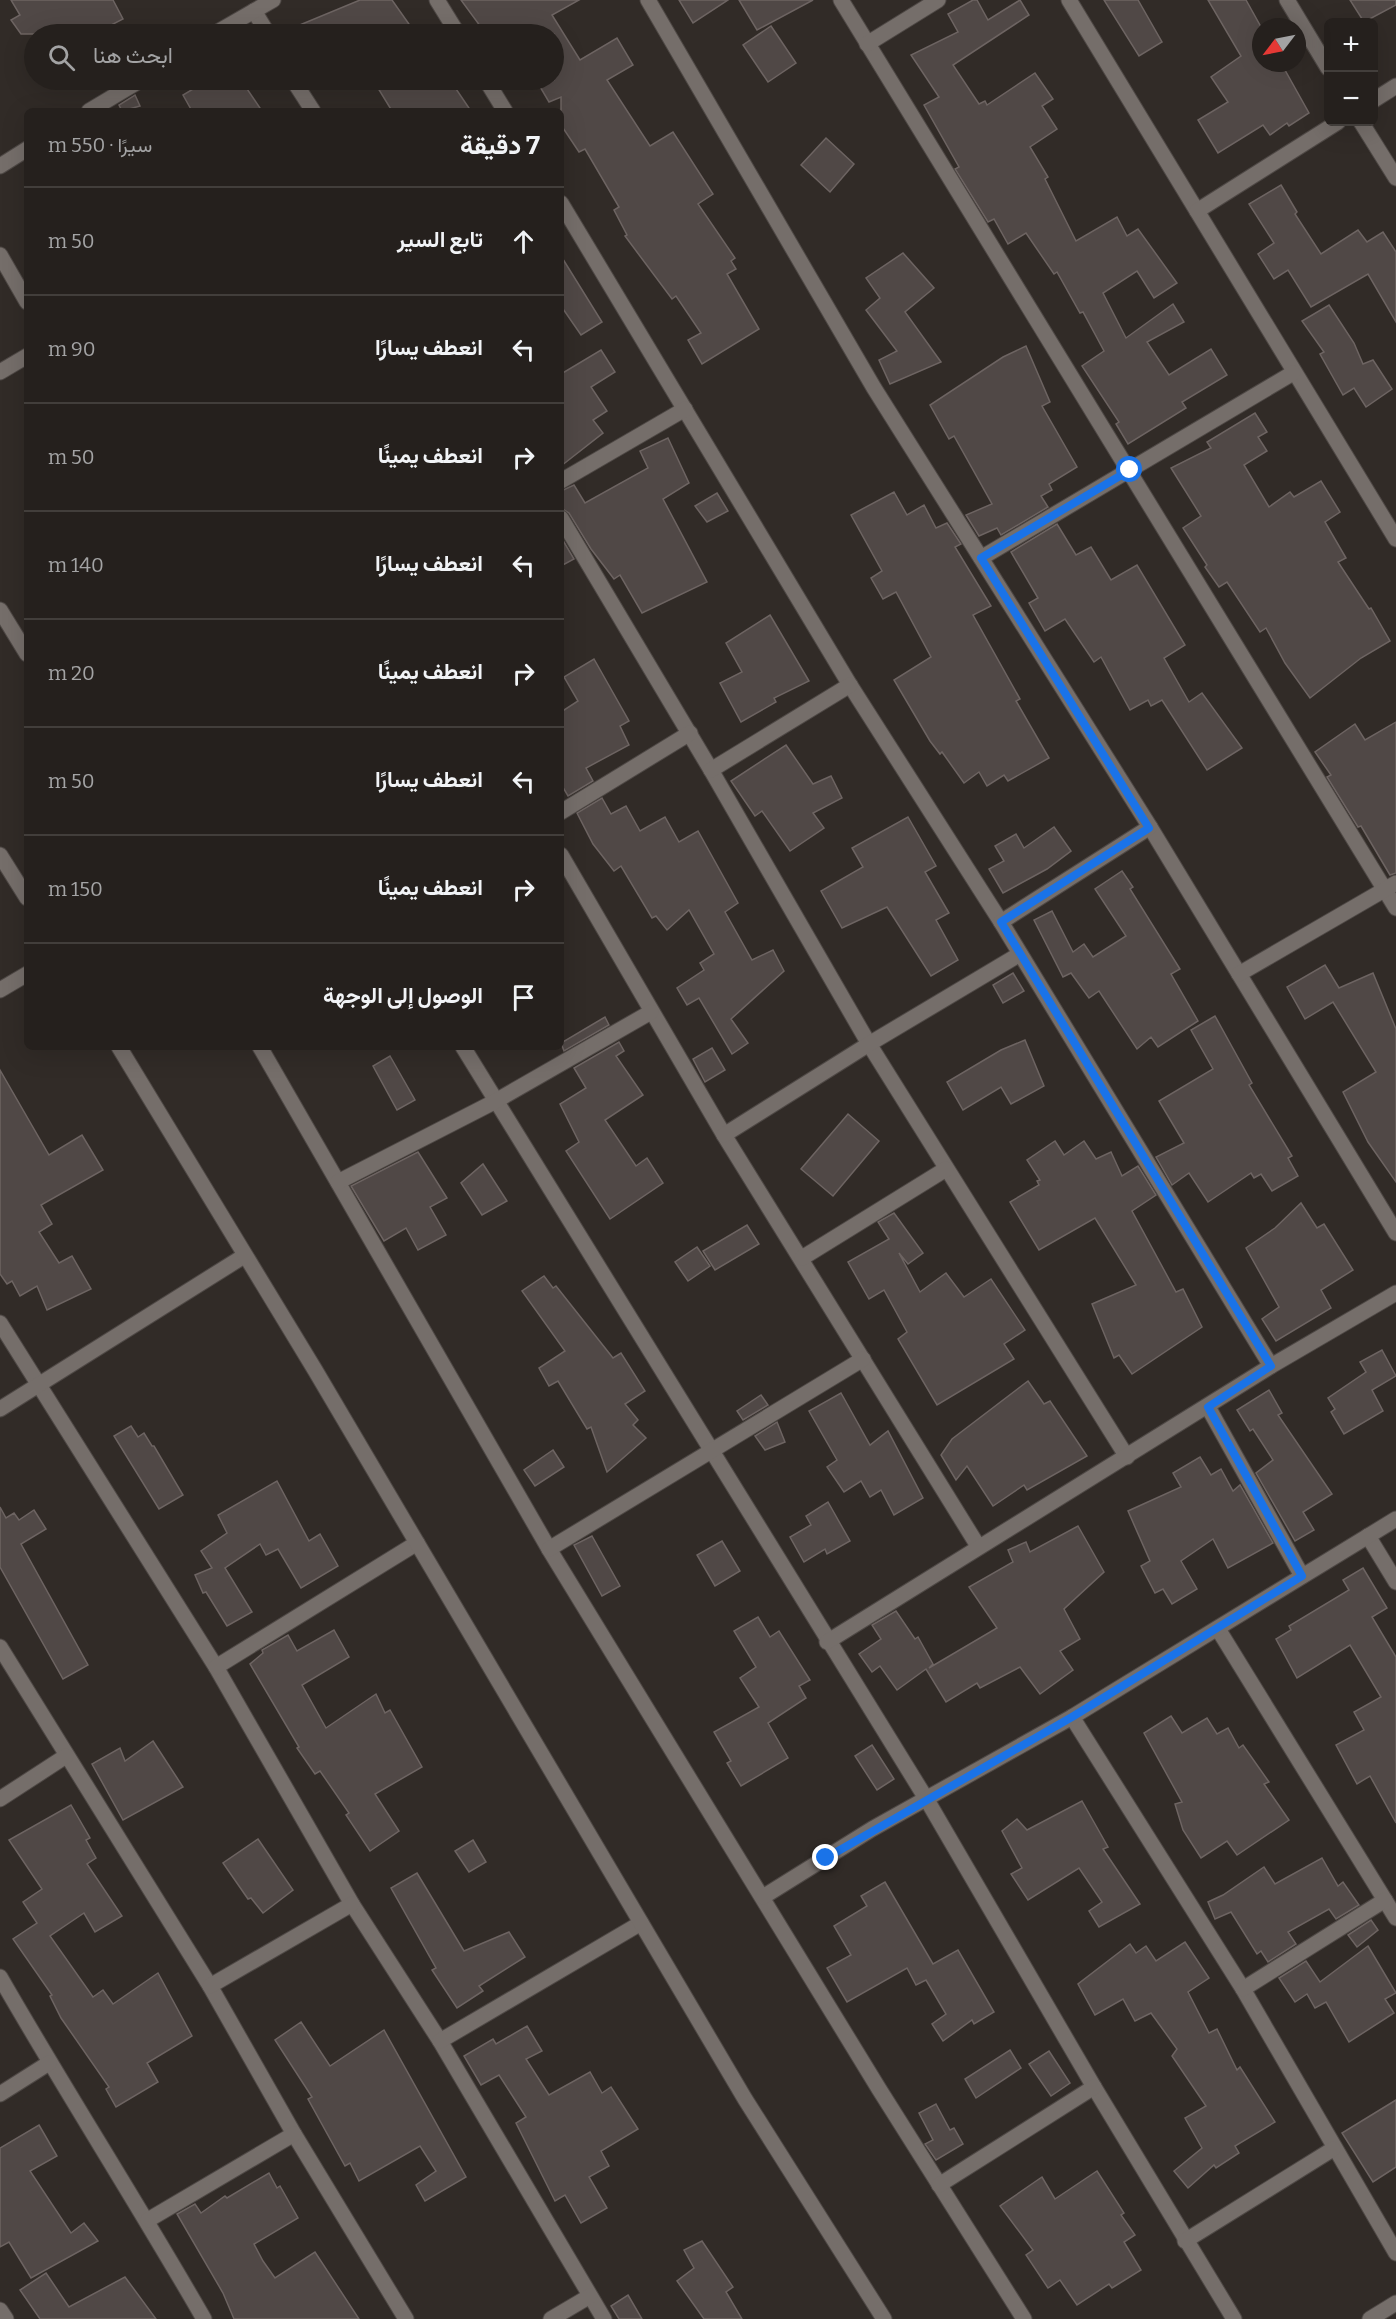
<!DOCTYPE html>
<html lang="ar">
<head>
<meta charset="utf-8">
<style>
  body { margin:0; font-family:Bitter,Vazirmatn,serif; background:#312d2a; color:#f1f3f6; direction:rtl }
  .controls { position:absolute; right:18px; top:18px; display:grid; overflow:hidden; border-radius:9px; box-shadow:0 6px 24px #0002 }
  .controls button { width:54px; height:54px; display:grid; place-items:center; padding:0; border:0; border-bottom:2px solid #423e3b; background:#25201d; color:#f1f3f6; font:30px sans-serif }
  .compass { position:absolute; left:1252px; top:18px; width:54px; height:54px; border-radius:50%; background:#25201d; box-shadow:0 6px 24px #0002; rotate:238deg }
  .stop { position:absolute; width:18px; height:18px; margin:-14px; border:4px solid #1a73e8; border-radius:50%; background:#fff }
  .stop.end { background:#1a73e8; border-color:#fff; box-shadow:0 2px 6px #0008 }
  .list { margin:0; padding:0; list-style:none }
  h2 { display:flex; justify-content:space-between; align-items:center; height:78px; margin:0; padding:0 24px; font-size:26px }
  h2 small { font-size:20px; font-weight:400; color:#a3a3a4 }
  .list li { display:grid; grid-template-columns:39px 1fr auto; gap:18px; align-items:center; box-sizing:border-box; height:108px; padding:0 24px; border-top:2px solid #423e3b }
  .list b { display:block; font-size:22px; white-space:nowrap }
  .list em { font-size:20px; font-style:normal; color:#a3a3a4 }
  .icon { flex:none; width:33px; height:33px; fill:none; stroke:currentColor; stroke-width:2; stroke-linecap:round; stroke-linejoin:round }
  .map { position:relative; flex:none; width:1396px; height:2319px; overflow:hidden; direction:ltr }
  .search { position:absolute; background:#25201d; box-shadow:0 6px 24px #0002; left:24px; top:24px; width:540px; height:66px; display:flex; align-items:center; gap:15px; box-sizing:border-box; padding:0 21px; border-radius:33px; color:#a3a3a4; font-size:22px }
  .panel { position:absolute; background:#25201d; box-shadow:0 6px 24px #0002; left:24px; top:108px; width:540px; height:942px; border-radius:9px; direction:rtl }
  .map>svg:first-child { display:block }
</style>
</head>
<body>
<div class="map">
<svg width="1396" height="2319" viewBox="0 0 1396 2319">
  <rect width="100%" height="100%" fill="#312b27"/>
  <g fill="#504846" stroke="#6d6462" stroke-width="1.5">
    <polygon points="11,0 113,0 123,19 94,34 21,34 11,20 20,15"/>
    <polygon points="360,0 392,0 416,34 278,34"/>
    <polygon points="461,0 579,0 552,15 580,60 617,38 633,65 607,80 650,146 673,132 713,194 698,204 735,258 731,261 736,269 727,274 759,329 702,364 688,340 701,333 676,296 672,299 625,236 627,235 614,210 619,207 585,149 579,152 561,125 561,97 549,102 536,80 554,80 554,34 486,34"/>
    <polygon points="679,0 728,0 693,23"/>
    <polygon points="739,0 813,0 757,30"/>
    <polygon points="973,0 977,0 988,20 1020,0 1029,15 953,65 979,104 985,101 987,105 1035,73 1053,99 1042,106 1057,129 1030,147 1048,177 1045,179 1076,241 1117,217 1127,236 1138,229 1177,283 1154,298 1137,271 1103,293 1126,338 1173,304 1184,322 1147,342 1169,375 1211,349 1227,375 1182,402 1186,408 1128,444 1116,424 1119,422 1082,366 1104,351 1083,312 1080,313 1057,272 1054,274 1026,233 1008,244 994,219 988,222 955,169 959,167 924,105 939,97 911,55 958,32 948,14"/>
    <polygon points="1104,0 1138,0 1162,42 1139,56"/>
    <polygon points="1208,0 1246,0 1261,27 1261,63 1281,63 1309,113 1289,126 1287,123 1270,135 1263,125 1218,153 1198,120 1228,102 1211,77 1241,56"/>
    <polygon points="1350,0 1396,0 1396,5 1364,22"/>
    <polygon points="771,26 796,63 768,82 743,45"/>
    <polygon points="208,80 241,80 262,111 192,111 183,95"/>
    <polygon points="373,80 450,80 471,111 392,111"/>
    <polygon points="135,95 140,106 122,111 119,105"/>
    <polygon points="826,138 854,164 830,192 801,165"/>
    <polygon points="1281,185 1297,212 1295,214 1321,254 1358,230 1367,242 1383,232 1396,252 1396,322 1368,274 1311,307 1288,270 1274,279 1258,254 1274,243 1249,204"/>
    <polygon points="903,253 934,288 905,312 941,362 890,384 879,360 897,351 866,310 880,298 866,278"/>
    <polygon points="561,256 602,322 581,335 561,306"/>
    <polygon points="1329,305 1354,343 1363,364 1373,360 1392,389 1366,407 1354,388 1343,395 1320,354 1324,352 1302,321"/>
    <polygon points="1026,346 1050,402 1042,406 1077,467 1049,484 1052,490 1041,496 1048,507 1001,535 997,528 979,536 966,515 992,504 954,436 949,439 930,405 1003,357"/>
    <polygon points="601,350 615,372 591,387 607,411 593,420 603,433 561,466 561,470 561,374"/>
    <polygon points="1255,413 1267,432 1258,437 1267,451 1244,465 1269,507 1290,492 1294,497 1321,481 1340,512 1325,522 1346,558 1338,562 1369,609 1371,608 1390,641 1361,658 1310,698 1285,663 1266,628 1260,632 1227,582 1219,587 1205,567 1207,565 1183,528 1201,516 1171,468 1211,448 1207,442"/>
    <polygon points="668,438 689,483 663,499 707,582 642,613 620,575 614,579 591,549 569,513 561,508 561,491 574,485 585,503 648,468 640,451"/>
    <polygon points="894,492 907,515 924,505 936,528 947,523 961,544 955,547 991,606 973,615 1020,699 1016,701 1049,758 1008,781 1004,775 987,786 979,772 964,783 942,752 940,754 930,741 894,680 931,657 896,592 883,599 871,578 882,571 851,515"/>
    <polygon points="717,493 728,511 707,522 695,506"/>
    <polygon points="1057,524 1076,555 1091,547 1111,580 1137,565 1185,645 1164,658 1189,702 1202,693 1242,748 1207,770 1162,700 1151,706 1148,700 1130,710 1101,657 1094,662 1065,619 1045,631 1029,603 1038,598 1011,552"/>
    <polygon points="561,537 574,559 561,566"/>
    <polygon points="770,615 809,681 774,698 776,702 741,722 720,683 742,672 726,643"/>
    <polygon points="594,659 629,721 620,726 629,745 586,768 593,781 568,796 561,784 561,712 578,701 564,677"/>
    <polygon points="1396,722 1396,873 1390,875 1361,826 1358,827 1327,777 1331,775 1315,752 1355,724 1365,740"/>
    <polygon points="786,745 813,784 831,776 842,798 813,813 824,828 790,851 762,811 755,816 731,781"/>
    <polygon points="602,798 611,814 626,806 640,831 665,817 679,842 698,831 738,903 725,912 752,960 773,950 784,971 731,1019 748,1043 732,1054 699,998 687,1005 677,988 704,970 700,963 714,954 689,910 667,930 656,916 652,918 621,866 614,871 593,844 577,813"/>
    <polygon points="908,817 936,866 925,872 949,913 936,920 958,960 931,976 887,907 842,928 821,891 863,867 852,848"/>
    <polygon points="1054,827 1071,851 1047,869 1003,893 989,869 1004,861 995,846 1016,834 1024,848"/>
    <polygon points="1122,871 1133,887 1130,889 1180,969 1171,974 1198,1021 1158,1047 1151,1037 1137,1049 1099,991 1089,998 1071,973 1063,977 1034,920 1052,911 1073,952 1084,944 1093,957 1126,936 1095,889"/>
    <polygon points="1325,965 1339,988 1373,973 1396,1029 1396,1182 1368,1142 1343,1092 1376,1072 1333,1002 1305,1019 1287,987"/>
    <polygon points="1013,973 1024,991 1003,1003 993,985"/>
    <polygon points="1215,1016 1252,1083 1249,1085 1292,1156 1288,1158 1298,1176 1272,1191 1261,1174 1254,1178 1251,1173 1208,1202 1189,1173 1172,1185 1156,1157 1184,1143 1159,1101 1213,1069 1191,1030"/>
    <polygon points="605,1017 609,1025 564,1051 561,1043"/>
    <polygon points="1025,1040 1044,1086 1011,1104 1001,1087 963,1110 947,1082 1001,1050"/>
    <polygon points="619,1042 624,1051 616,1056 643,1095 605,1120 636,1166 647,1158 663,1183 610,1219 566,1151 579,1142 560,1104 586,1088 574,1068"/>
    <polygon points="712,1048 725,1070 705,1082 693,1059"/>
    <polygon points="390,1056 415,1100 397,1110 373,1066"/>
    <polygon points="0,1070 49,1155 82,1135 103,1170 41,1205 52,1224 39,1232 59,1263 72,1256 91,1289 47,1310 37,1286 20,1296 12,1281 7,1284 0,1274"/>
    <polygon points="848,1114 879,1141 833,1196 801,1169"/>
    <polygon points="1055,1141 1064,1155 1084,1141 1096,1159 1111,1152 1122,1176 1138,1166 1156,1195 1132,1211 1176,1292 1183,1289 1202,1327 1132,1374 1119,1355 1114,1358 1092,1304 1136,1285 1095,1218 1039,1250 1010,1202 1039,1185 1037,1181 1040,1180 1027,1160"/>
    <polygon points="418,1152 447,1198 430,1207 446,1235 418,1250 406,1228 384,1241 351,1186"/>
    <polygon points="483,1164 507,1201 482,1215 461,1183"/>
    <polygon points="1301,1203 1317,1228 1324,1224 1353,1270 1321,1290 1331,1308 1276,1341 1262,1319 1279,1307 1246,1248 1275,1228"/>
    <polygon points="894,1213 923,1253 908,1264 899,1253 920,1292 946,1273 964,1297 991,1279 1025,1330 1004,1344 1014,1359 937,1405 898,1339 907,1332 884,1290 869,1299 848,1262 889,1239 878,1222"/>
    <polygon points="747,1225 759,1244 715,1270 703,1251"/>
    <polygon points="697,1247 710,1266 688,1281 675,1262"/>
    <polygon points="544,1276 553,1288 556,1286 613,1358 621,1353 645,1391 625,1404 638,1420 633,1425 646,1438 607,1472 591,1427 587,1429 558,1381 549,1386 539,1368 565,1351 522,1291"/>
    <polygon points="1382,1350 1396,1376 1372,1390 1383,1411 1344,1434 1331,1412 1335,1409 1328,1398 1366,1372 1360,1362"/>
    <polygon points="1028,1381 1044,1404 1050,1401 1087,1456 1027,1490 1024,1485 993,1506 967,1466 956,1480 941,1455 952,1439"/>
    <polygon points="1269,1390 1282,1413 1278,1415 1332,1494 1303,1512 1314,1530 1295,1541 1256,1473 1273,1460 1253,1429 1250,1431 1237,1410"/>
    <polygon points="841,1393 870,1445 888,1431 923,1498 894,1515 881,1490 870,1497 861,1481 844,1492 827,1467 837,1460 809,1411"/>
    <polygon points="761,1395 768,1405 743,1420 737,1411"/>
    <polygon points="777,1422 785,1442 765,1450 755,1436"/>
    <polygon points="131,1426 138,1437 144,1433 152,1446 154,1446 183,1495 159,1509 114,1436"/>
    <polygon points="553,1450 564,1467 535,1486 524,1470"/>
    <polygon points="1200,1457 1211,1475 1221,1469 1233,1491 1240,1485 1273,1543 1228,1568 1213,1539 1181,1561 1197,1589 1172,1604 1163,1589 1155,1593 1141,1566 1150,1561 1128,1511 1181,1487 1173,1473"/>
    <polygon points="277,1481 309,1541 320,1534 338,1566 301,1588 278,1549 266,1555 260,1544 225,1568 252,1612 227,1626 206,1592 203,1593 195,1575 212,1568 201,1551 227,1533 218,1515"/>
    <polygon points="828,1502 850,1541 827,1554 825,1549 804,1562 790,1537 811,1525 806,1516"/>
    <polygon points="0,1507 6,1518 14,1513 19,1520 34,1510 46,1529 21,1544 88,1665 63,1679 0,1567"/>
    <polygon points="1078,1526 1104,1572 1064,1609 1080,1639 1060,1651 1073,1670 1040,1694 1020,1667 980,1688 977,1683 946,1702 926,1669 897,1690 880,1666 872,1672 859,1654 881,1639 872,1625 896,1611 915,1639 918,1637 933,1664 929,1668 997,1628 969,1587 1013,1562 1008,1550 1026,1542 1030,1552"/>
    <polygon points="592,1536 620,1586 602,1596 574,1545"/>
    <polygon points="722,1541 740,1571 715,1586 697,1555"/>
    <polygon points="1363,1568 1387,1608 1372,1617 1396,1657 1396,1823 1370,1776 1357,1784 1336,1745 1364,1730 1354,1712 1381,1697 1350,1645 1297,1678 1276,1639 1291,1630 1289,1626 1349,1590 1343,1580"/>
    <polygon points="758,1617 770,1637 779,1631 810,1680 799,1686 806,1698 768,1723 788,1758 741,1786 727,1763 731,1761 714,1732 759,1707 740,1678 756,1667 734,1631"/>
    <polygon points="334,1630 349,1657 302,1685 326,1728 376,1694 385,1713 390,1710 422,1767 375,1794 399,1831 370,1851 346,1815 349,1813 320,1771 315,1774 297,1748 299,1747 250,1664 263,1653 262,1650 288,1635 297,1651"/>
    <polygon points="1171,1716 1182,1733 1207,1718 1217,1734 1228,1728 1239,1748 1243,1745 1269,1782 1264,1784 1289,1820 1237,1855 1227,1841 1201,1858 1183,1830 1175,1804 1182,1802 1144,1733"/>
    <polygon points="153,1741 183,1787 123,1820 92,1764 120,1748 125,1761"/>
    <polygon points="872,1745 894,1779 877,1790 855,1756"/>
    <polygon points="1082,1801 1108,1847 1103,1849 1140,1904 1099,1927 1089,1911 1102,1902 1079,1868 1028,1900 1011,1874 1022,1868 1002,1831 1017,1819 1027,1830"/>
    <polygon points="71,1805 90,1838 86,1840 96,1858 87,1864 122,1916 95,1932 84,1913 50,1936 93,1997 103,1990 113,2004 158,1973 192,2036 147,2063 158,2082 116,2107 106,2089 109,2087 61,2018 50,1996 52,1995 13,1939 37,1923 23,1902 42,1889 9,1840"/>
    <polygon points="258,1839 293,1890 263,1913 251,1898 248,1899 223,1863"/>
    <polygon points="473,1840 486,1862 469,1872 455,1851"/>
    <polygon points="1322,1858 1338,1886 1343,1882 1359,1905 1336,1919 1329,1909 1288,1932 1296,1944 1268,1962 1261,1951 1257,1954 1231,1912 1215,1919 1208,1902 1223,1895 1264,1867 1275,1884"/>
    <polygon points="417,1873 464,1951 509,1932 525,1957 479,1986 483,1991 457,2008 432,1970 436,1968 391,1888"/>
    <polygon points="885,1882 933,1964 958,1950 994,2012 974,2024 972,2020 943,2041 932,2024 946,2014 926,1980 916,1985 907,1968 847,2002 827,1968 851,1955 834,1926 867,1906 861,1896"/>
    <polygon points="1371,1920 1378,1930 1357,1947 1348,1935"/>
    <polygon points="1185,1942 1209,1978 1188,1992 1209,2033 1217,2029 1237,2070 1240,2067 1275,2122 1235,2146 1239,2153 1216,2168 1214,2165 1188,2188 1174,2171 1202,2148 1185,2118 1206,2106 1172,2056 1177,2049 1151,2013 1135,2021 1123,1999 1095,2015 1078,1984 1130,1944 1136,1953 1146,1946 1156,1961"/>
    <polygon points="1368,1946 1396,1993 1385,1999 1394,2013 1349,2042 1326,2002 1315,2008 1307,1994 1295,2002 1279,1978 1306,1961 1320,1982"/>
    <polygon points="301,2022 330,2066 384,2030 466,2177 425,2201 416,2185 436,2171 420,2146 359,2181 350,2163 345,2166 308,2099 312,2097 275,2040"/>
    <polygon points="527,2026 542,2051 526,2059 549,2095 590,2072 602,2093 611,2087 638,2129 601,2151 609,2166 589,2177 607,2208 581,2223 565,2195 555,2201 516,2123 526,2117 499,2075 481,2085 464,2056 493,2039 496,2044"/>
    <polygon points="1010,2050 1021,2068 976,2098 965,2079"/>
    <polygon points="1049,2051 1070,2083 1051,2096 1029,2064"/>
    <polygon points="1396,2100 1396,2167 1373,2182 1342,2133"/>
    <polygon points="936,2104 950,2130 954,2128 963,2144 936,2160 925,2144 933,2140 919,2113"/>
    <polygon points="39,2125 57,2156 30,2171 71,2233 84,2223 98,2241 31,2278 9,2242 0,2247 0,2148"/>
    <polygon points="1097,2171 1124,2213 1121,2215 1135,2235 1124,2242 1141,2270 1112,2288 1109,2284 1077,2305 1060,2280 1048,2288 1026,2255 1033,2250 1000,2206 1042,2177 1055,2199"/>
    <polygon points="269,2173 277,2188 280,2186 298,2218 254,2244 263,2261 275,2278 315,2252 359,2319 234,2319 223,2293 177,2214 195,2204 201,2213 225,2196 227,2198"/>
    <polygon points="702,2241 733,2287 726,2292 742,2319 704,2319 677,2281 694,2268 684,2250"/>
    <polygon points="46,2273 69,2307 125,2277 156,2319 40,2319 20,2290"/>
    <polygon points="628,2295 642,2319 619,2319 611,2306"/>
  </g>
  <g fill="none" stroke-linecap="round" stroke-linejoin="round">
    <defs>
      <g id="street">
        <polyline points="437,0 458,34"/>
        <polyline points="648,0 874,388 1150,827 1396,1233"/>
        <polyline points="841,0 1396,908"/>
        <polyline points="1069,0 1396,539"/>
        <polyline points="1287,0 1328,68"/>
        <polyline points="254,11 268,34"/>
        <polyline points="214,34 273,0"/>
        <polyline points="867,44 938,0"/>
        <polyline points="293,80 313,111"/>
        <polyline points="486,80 505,111"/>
        <polyline points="1374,100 1396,86"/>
        <polyline points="89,111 141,80"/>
        <polyline points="1361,122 1396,178"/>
        <polyline points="0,166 27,149"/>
        <polyline points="561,203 850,685 1001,922 1271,1366"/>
        <polyline points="1197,211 1338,122"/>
        <polyline points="0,255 27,302"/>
        <polyline points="0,372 27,356"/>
        <polyline points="561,481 685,409"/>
        <polyline points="561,518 711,770 869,1044 1127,1457"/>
        <polyline points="981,558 1293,373"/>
        <polyline points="0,610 27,654"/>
        <polyline points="711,770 850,685"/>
        <polyline points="561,812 690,733"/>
        <polyline points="561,855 724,1135 978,1546"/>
        <polyline points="1001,922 1150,827"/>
        <polyline points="1239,974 1396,883"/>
        <polyline points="0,990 27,974"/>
        <polyline points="260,1047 549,1549 879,2089 1024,2319"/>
        <polyline points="463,1047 927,1800 1094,2087 1234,2319"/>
        <polyline points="724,1135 869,1044 1020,954"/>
        <polyline points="338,1182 494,1102 651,1012"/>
        <polyline points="802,1258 946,1169"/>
        <polyline points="0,1323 216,1667 352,1904 440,2041 604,2319"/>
        <polyline points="1208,1407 1302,1576"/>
        <polyline points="0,1409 244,1256"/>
        <polyline points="1368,1536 1396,1582"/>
        <polyline points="549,1549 863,1359"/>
        <polyline points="1218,1629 1396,1918"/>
        <polyline points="827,1642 1271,1366 1396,1293"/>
        <polyline points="0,1647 210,1986 294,2134 406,2319"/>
        <polyline points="216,1667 417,1543"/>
        <polyline points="1072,1717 1243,1989 1396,2253"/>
        <polyline points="0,1799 66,1756"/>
        <polyline points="763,1897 872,1829 1072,1717 1396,1519"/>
        <path d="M0,1977c66,115 138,227 204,342"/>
        <polyline points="210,1986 352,1904"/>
        <polyline points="1243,1989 1385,1900"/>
        <polyline points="440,2041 641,1923"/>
        <polyline points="0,2094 49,2063"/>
        <polyline points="939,2185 1094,2087"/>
        <polyline points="148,2220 294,2134"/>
        <polyline points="1185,2241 1333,2149"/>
        <polyline points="0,2310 6,2319"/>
        <polyline points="551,2319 590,2296"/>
        <polyline points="1370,2319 1396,2303"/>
      </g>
      <g id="secondary">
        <polyline points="0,855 27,898"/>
        <polyline points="119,1047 315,1370 745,2099 884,2319"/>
      </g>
    </defs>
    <use href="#street" stroke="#4e4845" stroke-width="17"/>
    <use href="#secondary" stroke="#4e4845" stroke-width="17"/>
    <use href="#street" stroke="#756e6a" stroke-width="15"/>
    <use href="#secondary" stroke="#756e6a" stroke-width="15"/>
  </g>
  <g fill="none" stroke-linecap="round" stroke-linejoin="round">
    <polyline stroke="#1a73e8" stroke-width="8" points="826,1858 1072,1717 1302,1576 1208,1407 1271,1366 1001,922 1149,828 981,558 1130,470"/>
  </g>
</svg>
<div class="controls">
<button>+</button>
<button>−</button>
</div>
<svg class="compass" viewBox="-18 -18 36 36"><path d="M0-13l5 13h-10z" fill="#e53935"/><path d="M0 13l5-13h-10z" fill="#a3a3a4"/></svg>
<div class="stop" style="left:1130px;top:470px"></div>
<div class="stop end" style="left:826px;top:1858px"></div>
<div class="search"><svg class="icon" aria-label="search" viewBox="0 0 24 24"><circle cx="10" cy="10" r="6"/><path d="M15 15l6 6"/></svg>ابحث هنا</div>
<section class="panel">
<h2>7 دقيقة<small>سيرًا · 550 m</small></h2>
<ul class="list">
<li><svg class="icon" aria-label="ahead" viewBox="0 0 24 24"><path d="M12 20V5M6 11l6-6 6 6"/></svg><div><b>تابع السير</b></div><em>50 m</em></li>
<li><svg class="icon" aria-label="left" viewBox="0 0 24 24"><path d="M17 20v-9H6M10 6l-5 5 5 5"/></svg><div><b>انعطف يسارًا</b></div><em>90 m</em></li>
<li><svg class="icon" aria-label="right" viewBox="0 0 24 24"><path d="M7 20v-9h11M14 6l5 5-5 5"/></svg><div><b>انعطف يمينًا</b></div><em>50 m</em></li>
<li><svg class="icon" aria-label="left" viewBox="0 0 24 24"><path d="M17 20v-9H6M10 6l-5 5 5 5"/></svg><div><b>انعطف يسارًا</b></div><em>140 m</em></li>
<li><svg class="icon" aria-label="right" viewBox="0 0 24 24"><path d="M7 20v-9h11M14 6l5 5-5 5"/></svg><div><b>انعطف يمينًا</b></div><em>20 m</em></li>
<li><svg class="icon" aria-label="left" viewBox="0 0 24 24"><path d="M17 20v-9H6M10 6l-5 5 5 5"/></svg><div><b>انعطف يسارًا</b></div><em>50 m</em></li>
<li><svg class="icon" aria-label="right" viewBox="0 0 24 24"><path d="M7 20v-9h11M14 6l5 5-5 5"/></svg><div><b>انعطف يمينًا</b></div><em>150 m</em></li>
<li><svg class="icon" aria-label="arrive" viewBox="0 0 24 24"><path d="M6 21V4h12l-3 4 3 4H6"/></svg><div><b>الوصول إلى الوجهة</b></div></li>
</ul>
</section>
</div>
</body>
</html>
